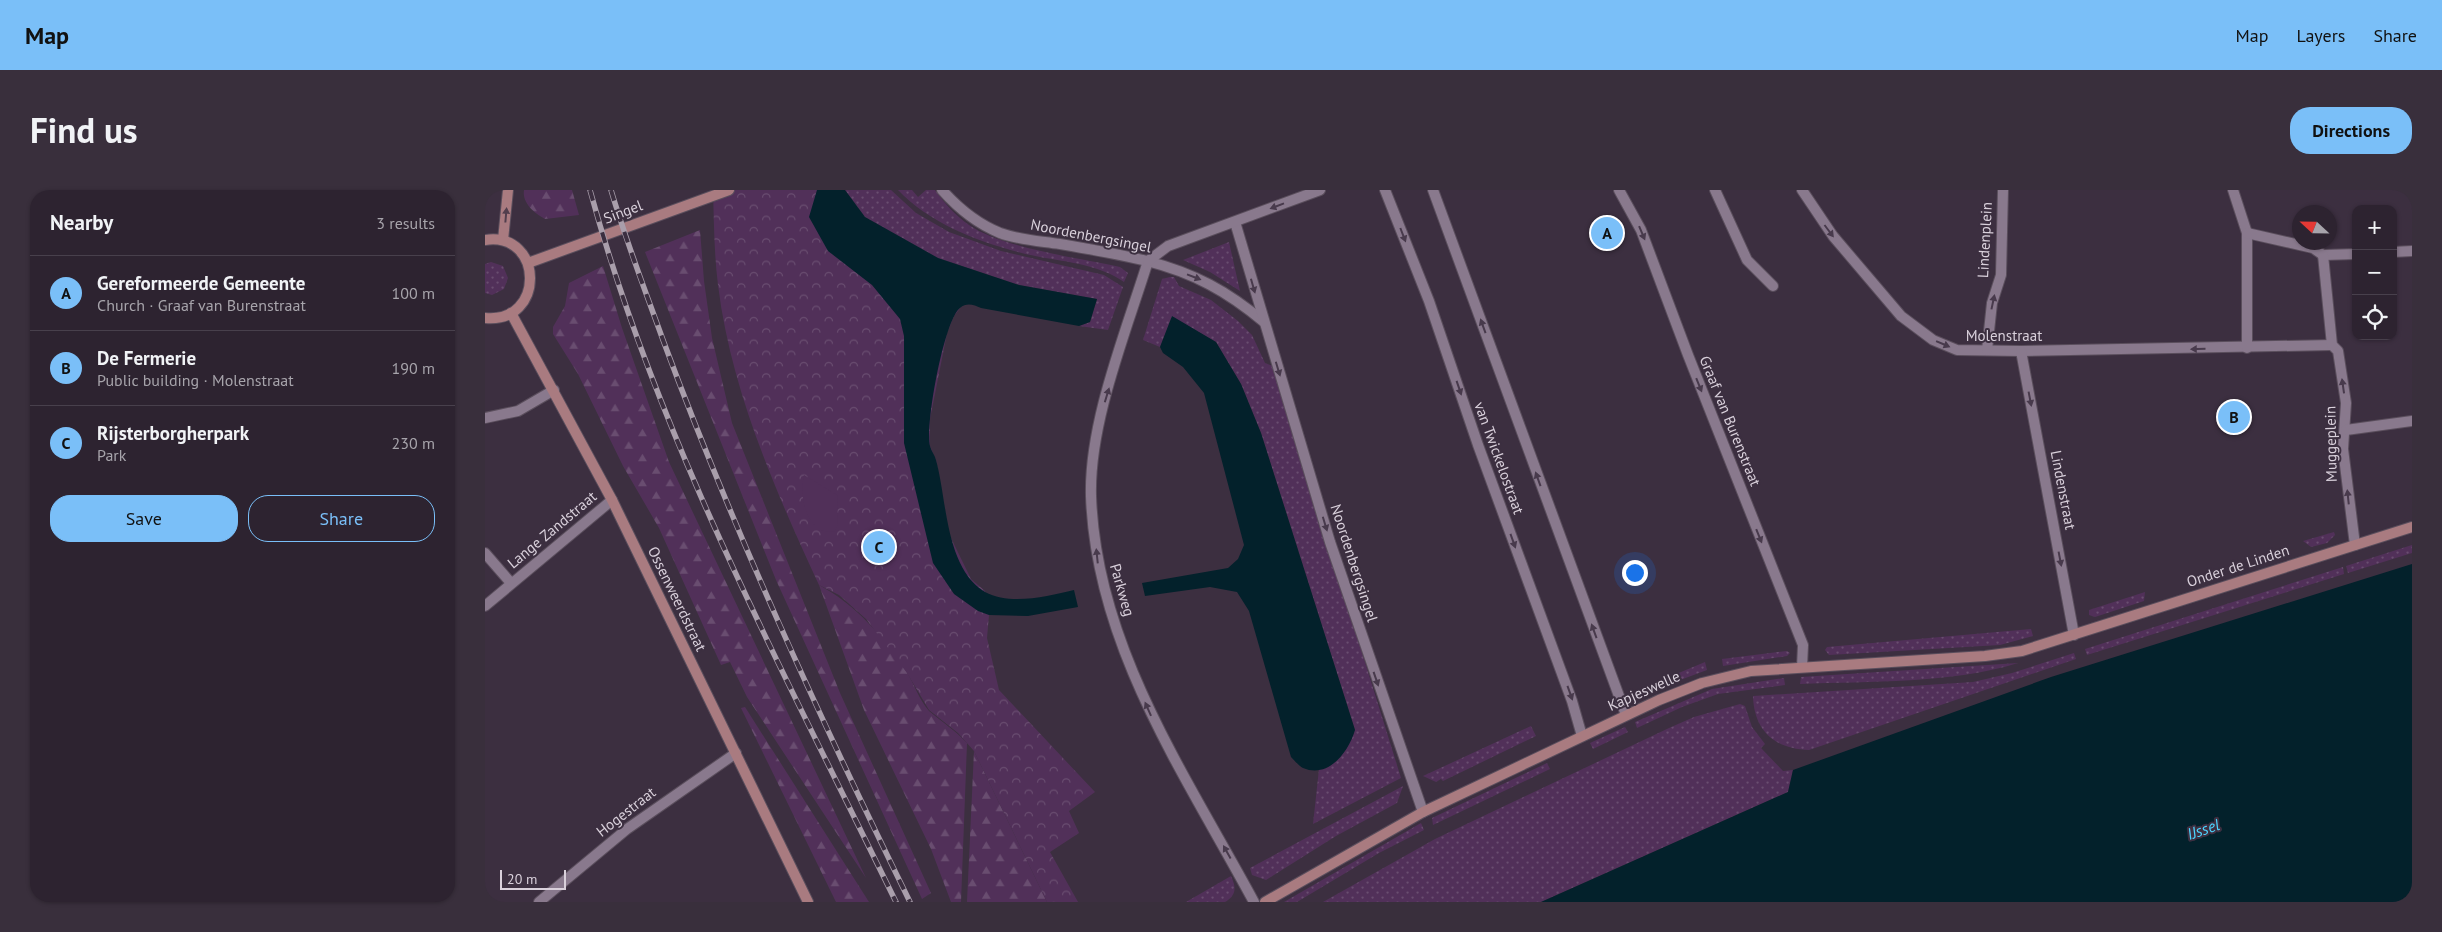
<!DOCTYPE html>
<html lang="en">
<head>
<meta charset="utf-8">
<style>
  body { margin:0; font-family:"PT Sans",sans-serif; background:#392f3c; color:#f1f3f6 }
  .controls { position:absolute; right:15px; top:15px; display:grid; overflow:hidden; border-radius:10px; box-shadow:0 1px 4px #0004 }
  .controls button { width:45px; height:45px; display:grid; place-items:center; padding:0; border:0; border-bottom:1px solid #48404c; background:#2d2330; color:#f1f3f6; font:25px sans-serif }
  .compass { position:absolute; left:1807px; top:15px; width:45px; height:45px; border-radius:50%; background:#2d2330; box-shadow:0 1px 4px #0004; rotate:292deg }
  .scale { position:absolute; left:15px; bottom:12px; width:66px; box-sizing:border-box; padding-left:5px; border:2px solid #d9d0db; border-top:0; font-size:14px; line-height:18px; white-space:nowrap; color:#d9d0db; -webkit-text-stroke:4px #3c2f40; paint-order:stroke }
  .you { position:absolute; left:1149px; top:382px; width:18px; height:18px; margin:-12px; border:4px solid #fff; border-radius:50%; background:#1a73e8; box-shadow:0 0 0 8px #1a73e833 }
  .badge { display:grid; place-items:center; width:32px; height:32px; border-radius:50%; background:#7abff8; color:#111; font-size:16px; font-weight:700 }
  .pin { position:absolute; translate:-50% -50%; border:2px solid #fff; box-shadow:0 1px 5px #0006 }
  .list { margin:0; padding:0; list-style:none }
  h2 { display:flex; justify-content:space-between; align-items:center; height:65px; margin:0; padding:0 20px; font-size:21px }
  h2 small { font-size:16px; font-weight:400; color:#a7a4ab }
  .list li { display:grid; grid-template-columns:32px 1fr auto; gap:15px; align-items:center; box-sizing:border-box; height:75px; padding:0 20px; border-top:1px solid #48404c }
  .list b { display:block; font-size:19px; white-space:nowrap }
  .list p { margin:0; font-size:16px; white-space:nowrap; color:#a7a4ab }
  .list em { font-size:16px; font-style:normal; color:#a7a4ab }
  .actions { display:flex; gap:10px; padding:15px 20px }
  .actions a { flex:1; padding:11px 0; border:1px solid #7abff8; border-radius:20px; text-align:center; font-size:18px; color:#7abff8 }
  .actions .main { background:#7abff8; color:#111 }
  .icon { flex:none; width:28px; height:28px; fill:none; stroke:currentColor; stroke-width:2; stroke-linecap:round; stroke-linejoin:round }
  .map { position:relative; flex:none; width:1927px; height:712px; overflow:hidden; border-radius:20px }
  header { display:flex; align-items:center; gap:30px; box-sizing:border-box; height:70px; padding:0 25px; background:#7abff8; color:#111 }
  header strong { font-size:24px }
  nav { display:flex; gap:28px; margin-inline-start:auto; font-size:18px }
  .intro { display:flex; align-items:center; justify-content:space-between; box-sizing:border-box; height:120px; padding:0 30px }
  h1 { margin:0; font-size:35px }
  .button { padding:12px 22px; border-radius:20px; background:#7abff8; color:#111; font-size:18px; font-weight:700 }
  main { display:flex; gap:30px; padding:0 30px }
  aside { flex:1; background:#2d2330; border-radius:20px; box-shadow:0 1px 4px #0004 }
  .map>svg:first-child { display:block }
</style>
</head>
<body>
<header>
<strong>Map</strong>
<nav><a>Map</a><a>Layers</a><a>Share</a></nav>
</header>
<div class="intro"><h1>Find us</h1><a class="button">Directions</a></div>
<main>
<aside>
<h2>Nearby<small>3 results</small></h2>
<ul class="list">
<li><span class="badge">A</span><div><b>Gereformeerde Gemeente</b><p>Church · Graaf van Burenstraat</p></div><em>100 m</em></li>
<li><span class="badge">B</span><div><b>De Fermerie</b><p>Public building · Molenstraat</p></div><em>190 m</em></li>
<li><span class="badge">C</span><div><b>Rijsterborgherpark</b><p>Park</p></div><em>230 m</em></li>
</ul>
<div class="actions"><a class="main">Save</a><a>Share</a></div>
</aside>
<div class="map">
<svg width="1927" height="712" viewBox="0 0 1927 712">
  <defs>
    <pattern id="grass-dots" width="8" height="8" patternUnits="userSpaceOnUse" patternTransform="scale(1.25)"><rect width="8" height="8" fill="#513059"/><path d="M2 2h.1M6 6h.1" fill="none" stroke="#694d70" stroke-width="1.8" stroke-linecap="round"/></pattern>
    <pattern id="forest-firs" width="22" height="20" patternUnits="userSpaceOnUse" patternTransform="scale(1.25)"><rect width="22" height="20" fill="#513059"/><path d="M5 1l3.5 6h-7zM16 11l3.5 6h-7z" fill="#694d70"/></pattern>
    <pattern id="park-crowns" width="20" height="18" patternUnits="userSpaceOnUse" patternTransform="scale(1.25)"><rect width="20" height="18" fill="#513059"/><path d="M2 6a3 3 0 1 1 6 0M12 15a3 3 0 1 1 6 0" fill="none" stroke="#694d70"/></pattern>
  </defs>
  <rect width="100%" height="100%" fill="#3c2f40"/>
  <g fill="url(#grass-dots)">
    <polygon points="360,0 406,0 431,23 464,42 516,61 619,85 638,97 623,140 594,136 605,132 612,109 534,95 453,68 380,27"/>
    <path d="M413,0h14l6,7 8,-7h9c10,14 20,25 34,35 33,23 111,33 151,42l8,6 -4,9c-24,-17 -56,-20 -84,-25 -49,-10 -107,-30 -142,-67z"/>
    <polygon points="744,52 755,101 725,82 698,70"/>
    <polygon points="6,72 18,76 23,88 19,99 7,105 0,103 0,74"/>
    <polygon points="685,87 689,87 694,96 726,110 753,131 767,145 780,173 788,176 916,588 828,634 834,579 842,576 870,540 776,243 756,194 731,152 687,127 675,157 658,150 677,89"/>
    <polygon points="1849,342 1850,345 1842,353 1826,357 1818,351"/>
    <polygon points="1927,355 1927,363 1863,383 1861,376"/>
    <polygon points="1858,377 1859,384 1602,465 1600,459"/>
    <polygon points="1660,402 1659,411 1610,427 1604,425 1604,420"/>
    <polygon points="1546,439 1548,446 1515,455 1344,465 1340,460 1342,457"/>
    <polygon points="1302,461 1305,463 1302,466 1238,476 1237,469"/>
    <path d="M1589,463l2,6 -267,91c-34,-1 -55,-19 -56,-54l220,-14 39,-9z"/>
    <polygon points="1220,472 1222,480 1155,505 1153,500"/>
    <path d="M1533,473c-67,21 -148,18 -218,21l1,-7z"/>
    <polygon points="1299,488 1300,495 1233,504 1197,517 1152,538 1150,532 1227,499"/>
    <polygon points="1255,514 1260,516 1267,537 1280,554 1276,558 1298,581 1308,580 1303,602 1056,712 838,712 950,649 1184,538 1209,527"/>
    <polygon points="1046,536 1051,546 958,591 956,589 951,592 938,586"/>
    <polygon points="1140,537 1143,542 1108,559 1105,553"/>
    <polygon points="1062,573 1065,579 948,635 947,628"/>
    <polygon points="918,596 912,613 851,646 781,690 767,685 765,678"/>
    <polygon points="936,633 939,640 894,663 812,712 799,712"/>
    <path d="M746,686c5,11 6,19 -6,26h-39z"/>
  </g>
  <g fill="url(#forest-firs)">
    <path d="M39,0h48l7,25 -34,4c-11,-6 -23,-16 -21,-29z"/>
    <polygon points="215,40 219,91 227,148 247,233 355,503 446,703 437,709 291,390 160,62"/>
    <polygon points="118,76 137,138 184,272 381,688 262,507 245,472 236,475 174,338 138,276 93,184 68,144 68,137 80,116 84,93"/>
    <path d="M334,395c37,20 64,51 87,86 8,12 13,29 23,40 13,11 27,20 38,32l-6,159h-10l-20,-53 -67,-139z"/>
    <polygon points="260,517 384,712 351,712 256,518"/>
    <polygon points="489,561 562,712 482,712"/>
  </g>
  <path fill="url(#park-crowns)" d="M228,0h132l20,27 73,41 39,14 -16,35 -7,9 -7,17 -17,86v27l6,14 13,74 22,45 14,12 4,24 -2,23 12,52 96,102 -26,19 10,22 -29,19 28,50h-31l-73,-151 -16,-18 -29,-23 -22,-37 -41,-54 -27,-24 -20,-10c-44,-95 -88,-195 -101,-300 -4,-32 -4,-64 -5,-95z"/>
  <path fill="#513059" d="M319,285l33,20 1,29 -4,8c-4,-1 -11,0 -15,-3 -16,-12 -19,-37 -15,-54z"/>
  <g fill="#03212b">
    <path d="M332,0h28l20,27 73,41 81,27 78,14 -7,23 -11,4 -98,-18c-7,-3 -14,-6 -21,0 -16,12 -35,117 -30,138 1,5 5,9 6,14 11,39 9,108 49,132 26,14 63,4 89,-2l4,17 -50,9 -39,-1 -11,-4 -24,-17 -21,-31 -29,-120v-107l-4,-17 -28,-34 -44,-34 -19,-34z"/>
    <path d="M687,126l44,26 25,42 20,49 94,297c-6,21 -26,49 -52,38 -4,-2 -9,-8 -12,-11l-42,-146 -12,-19 -27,-5 -65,9 -3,-13 86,-15 10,-9 6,-14 -40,-152 -21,-26 -20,-14 -3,-6z"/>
    <polygon points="1927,374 1927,712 1056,712 1303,602 1308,580 1566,487"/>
  </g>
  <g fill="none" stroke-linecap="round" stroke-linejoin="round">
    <defs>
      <g id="street">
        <path d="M457,0c16,18 36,34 58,43 19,7 40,8 60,11 29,5 58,10 87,17 47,12 80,30 117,61"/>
        <polyline points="900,0 944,111 993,255 1087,511 1097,546"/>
        <polyline points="948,0 1141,525"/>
        <polyline points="1134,0 1156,40 1203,165 1318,455 1317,477"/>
        <polyline points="1230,0 1262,70 1288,96"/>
        <polyline points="1317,0 1348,46 1416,126 1448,150 1472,160 1536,161 1847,155"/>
        <polyline points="1748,0 1762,43 1762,158"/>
        <polyline points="750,32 845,352 938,622"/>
        <polyline points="1762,43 1828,58 1838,65 1871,64"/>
        <polyline points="1908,62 1927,61"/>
        <polyline points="1838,65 1847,155 1853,161 1861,213 1858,259 1870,355"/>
        <path d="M663,71c-22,71 -59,161 -57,235 5,150 94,278 163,406"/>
        <polyline points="663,71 683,56 835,0"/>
        <polyline points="1502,160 1507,113 1516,85 1518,0"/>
        <polyline points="1536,161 1589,445"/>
        <polyline points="0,228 33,221 69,200"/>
        <polyline points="1861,240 1927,231"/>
        <polyline points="0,363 26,393"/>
        <polyline points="0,416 127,310"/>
        <polyline points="54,712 142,639 251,563"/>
      </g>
      <g id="secondary">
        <path d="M0,50c59,-9 61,84 0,78"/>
        <polyline points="18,50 23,0"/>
        <polyline points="43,73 244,0"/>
        <polyline points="26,123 127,310 323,712"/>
        <polyline points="780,712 938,622 1174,510 1217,493 1266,481 1500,466 1537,461 1927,337"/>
      </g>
    </defs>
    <use href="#street" stroke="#5a4e5c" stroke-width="12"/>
    <use href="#secondary" stroke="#5a4e5c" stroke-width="12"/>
    <use href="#street" stroke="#89798d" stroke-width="10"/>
    <use href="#secondary" stroke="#a97b80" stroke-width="10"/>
    <defs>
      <g id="rail">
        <path d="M105,0c68,250 193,480 306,712"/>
        <path d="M126,0c15,51 34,100 52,150 71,192 157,378 247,562"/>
      </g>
    </defs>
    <use href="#rail" stroke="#a99eab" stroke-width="5.5"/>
    <use href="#rail" stroke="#3c2f40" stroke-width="4" stroke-dasharray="11" stroke-linecap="butt"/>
  </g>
  <defs><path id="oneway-solid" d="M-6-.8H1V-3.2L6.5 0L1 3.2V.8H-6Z" transform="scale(1.25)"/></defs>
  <g fill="#483a4c">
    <use href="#oneway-solid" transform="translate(792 16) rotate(159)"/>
    <use href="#oneway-solid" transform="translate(1344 41) rotate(53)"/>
    <use href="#oneway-solid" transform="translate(1157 43) rotate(67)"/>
    <use href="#oneway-solid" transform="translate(918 45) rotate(69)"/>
    <use href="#oneway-solid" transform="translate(709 87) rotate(21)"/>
    <use href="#oneway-solid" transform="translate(768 96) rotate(74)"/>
    <use href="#oneway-solid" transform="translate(1508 112) rotate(-78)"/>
    <use href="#oneway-solid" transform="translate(998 136) rotate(-110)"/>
    <use href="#oneway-solid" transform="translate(1458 154) rotate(23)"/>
    <use href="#oneway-solid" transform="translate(1713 159) rotate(179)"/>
    <use href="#oneway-solid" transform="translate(793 179) rotate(73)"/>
    <use href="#oneway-solid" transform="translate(1214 195) rotate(68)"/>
    <use href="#oneway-solid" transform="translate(1858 196) rotate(-98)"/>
    <use href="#oneway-solid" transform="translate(974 198) rotate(71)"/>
    <use href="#oneway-solid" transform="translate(622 205) rotate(-73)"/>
    <use href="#oneway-solid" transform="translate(1545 209) rotate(79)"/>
    <use href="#oneway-solid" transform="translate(1053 289) rotate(-110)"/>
    <use href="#oneway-solid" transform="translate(1863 307) rotate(-96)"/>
    <use href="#oneway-solid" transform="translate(840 334) rotate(73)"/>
    <use href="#oneway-solid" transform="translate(1274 346) rotate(68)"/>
    <use href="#oneway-solid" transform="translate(1028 351) rotate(70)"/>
    <use href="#oneway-solid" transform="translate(612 366) rotate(-96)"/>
    <use href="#oneway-solid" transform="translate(1575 369) rotate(79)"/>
    <use href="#oneway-solid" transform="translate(1109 441) rotate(-110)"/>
    <use href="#oneway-solid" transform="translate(891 489) rotate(71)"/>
    <use href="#oneway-solid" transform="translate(1085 503) rotate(70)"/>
    <use href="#oneway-solid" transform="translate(663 519) rotate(-114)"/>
    <use href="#oneway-solid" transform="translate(742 662) rotate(-119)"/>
  </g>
  <use fill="#523e4d" href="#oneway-solid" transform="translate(21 25) rotate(-85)"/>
  <g text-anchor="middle" stroke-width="4" stroke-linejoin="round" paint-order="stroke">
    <g font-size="15" fill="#d9d0db" stroke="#3c2f40">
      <text transform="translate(138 22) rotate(-21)" y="5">Singel</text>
      <text transform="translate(606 46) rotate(11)" y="5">Noordenbergsingel</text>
      <text transform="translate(1500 50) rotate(-87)" y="5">Lindenplein</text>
      <text x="1519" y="151">Molenstraat</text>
      <text transform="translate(1245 231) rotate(68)" y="5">Graaf van Burenstraat</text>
      <text transform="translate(1846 254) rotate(-91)" y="5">Muggeplein</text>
      <text transform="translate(1014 268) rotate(70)" y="5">van Twickelostraat</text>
      <text transform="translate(1578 300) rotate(79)" y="5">Lindenstraat</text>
      <text transform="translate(67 340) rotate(-40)" y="5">Lange Zandstraat</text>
      <text transform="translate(869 373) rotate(72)" y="5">Noordenbergsingel</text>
      <text transform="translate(1753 376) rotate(-18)" y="5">Onder de Linden</text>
      <text transform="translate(637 400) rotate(74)" y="5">Parkweg</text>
      <text transform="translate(192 409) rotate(64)" y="5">Ossenweerdstraat</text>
      <text transform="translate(1159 501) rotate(-24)" y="5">Kapjeswelle</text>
      <text transform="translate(141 622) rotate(-38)" y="5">Hogestraat</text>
    </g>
    <g font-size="16" font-style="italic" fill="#4cd4fe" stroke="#3c2f40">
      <text transform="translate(1718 639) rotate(-19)" y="6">IJssel</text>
    </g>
  </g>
</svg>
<div class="controls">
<button>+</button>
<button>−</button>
<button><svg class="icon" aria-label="locate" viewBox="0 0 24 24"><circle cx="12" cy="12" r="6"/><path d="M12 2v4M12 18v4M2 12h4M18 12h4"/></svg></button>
</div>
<svg class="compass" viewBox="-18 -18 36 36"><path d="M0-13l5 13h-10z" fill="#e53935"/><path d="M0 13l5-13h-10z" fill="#a7a4ab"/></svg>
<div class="scale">20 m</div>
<div class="you"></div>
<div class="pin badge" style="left:1122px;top:43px">A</div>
<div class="pin badge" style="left:1749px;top:227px">B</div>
<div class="pin badge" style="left:394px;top:357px">C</div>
</div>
</main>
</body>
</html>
